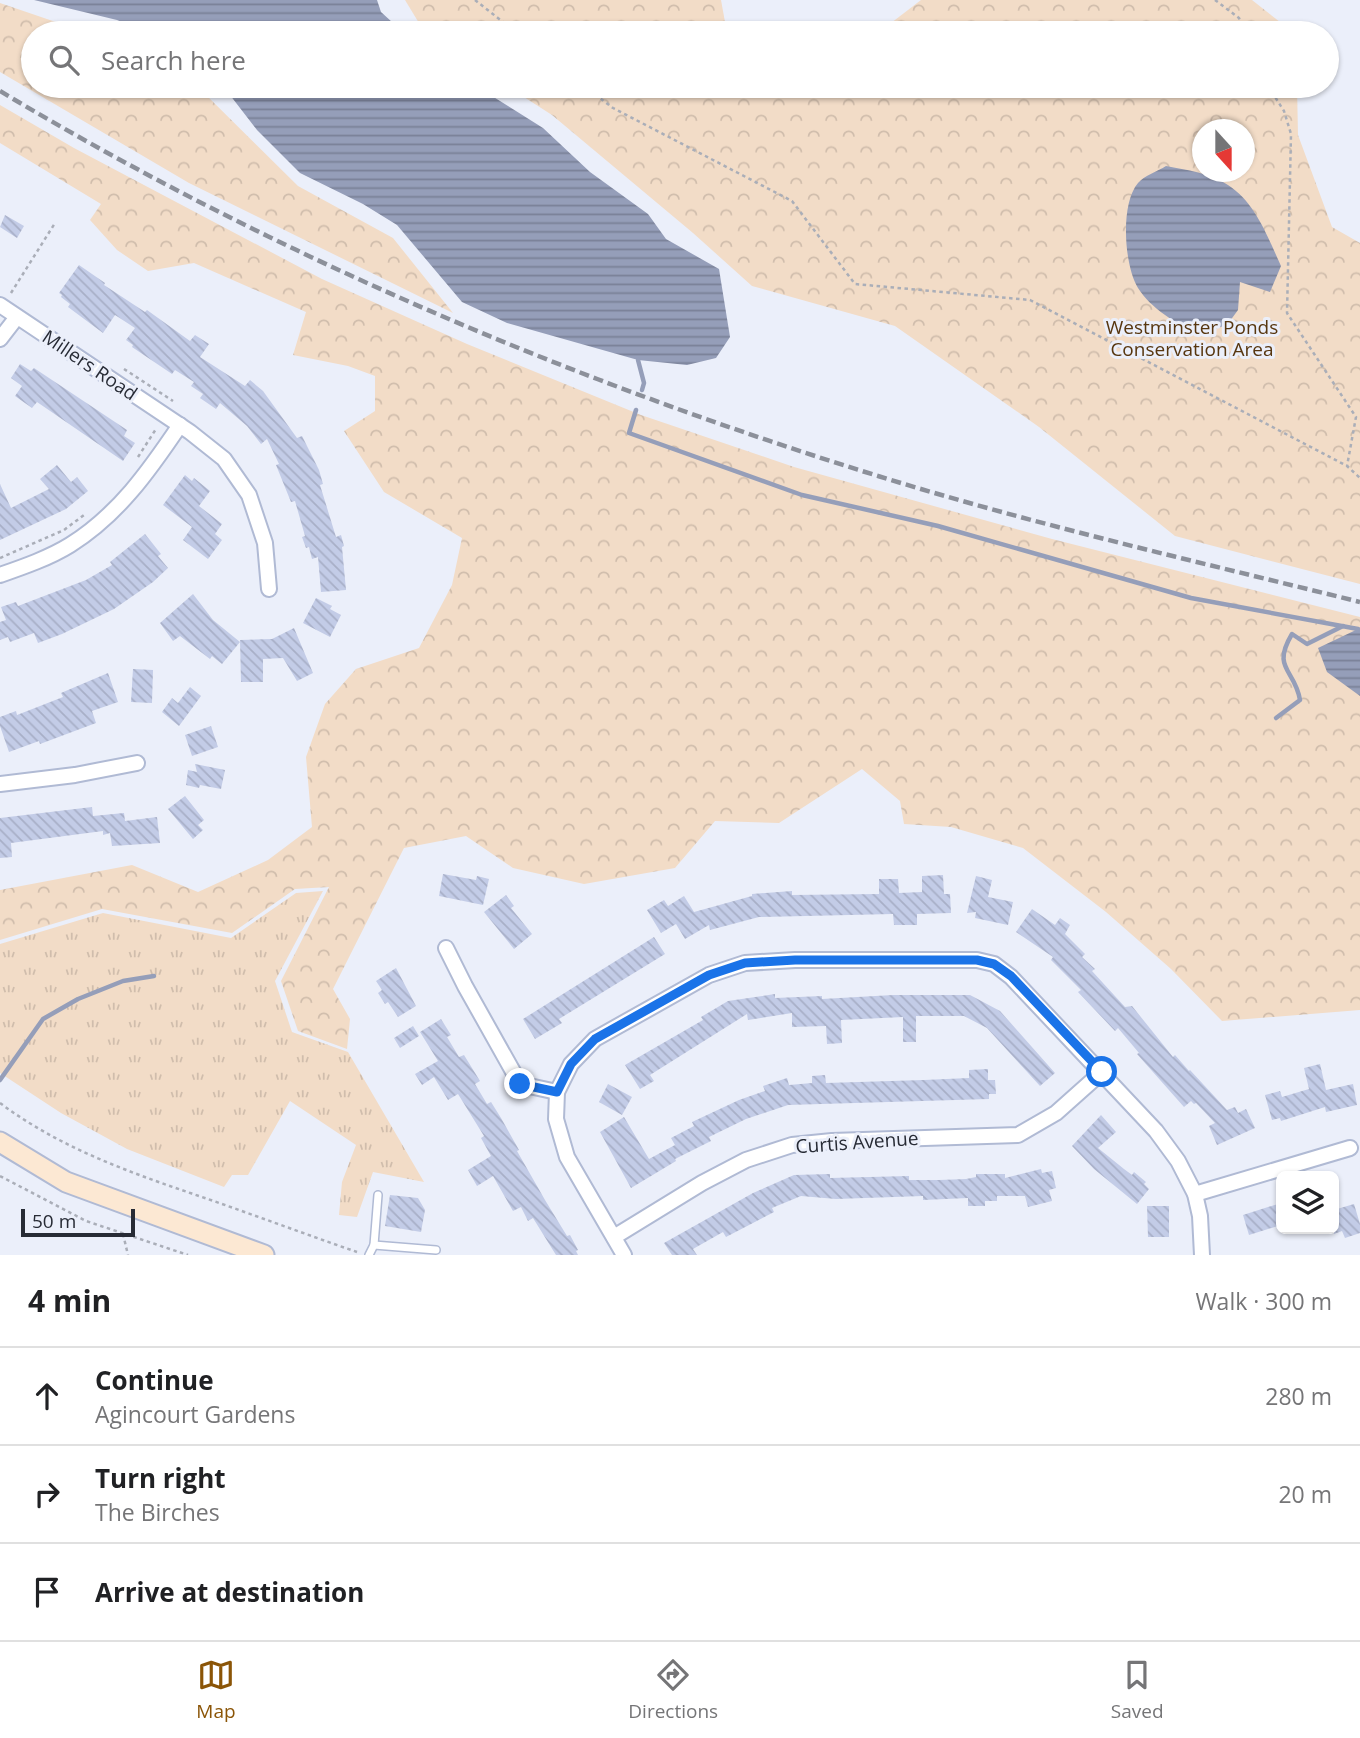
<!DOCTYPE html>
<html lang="en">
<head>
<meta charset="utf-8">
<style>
  body { margin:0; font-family:"Open Sans",sans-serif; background:#f2f2f2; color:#202124 }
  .controls { position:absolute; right:21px; bottom:21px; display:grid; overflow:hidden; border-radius:10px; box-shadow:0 2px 5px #0004 }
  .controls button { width:63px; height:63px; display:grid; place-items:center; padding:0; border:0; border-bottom:2px solid #e0e0e0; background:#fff; color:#202124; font:35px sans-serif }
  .compass { position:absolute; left:1192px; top:119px; width:63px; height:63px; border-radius:50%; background:#fff; box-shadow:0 2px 5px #0004; rotate:159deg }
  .scale { position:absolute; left:21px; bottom:18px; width:114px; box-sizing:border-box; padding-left:7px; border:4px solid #272b35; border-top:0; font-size:19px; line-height:24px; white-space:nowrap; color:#272b35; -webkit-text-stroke:5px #ebeffa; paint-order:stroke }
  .stop { position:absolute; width:21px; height:21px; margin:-16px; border:5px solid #1a73e8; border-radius:50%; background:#fff }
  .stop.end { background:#1a73e8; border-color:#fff; box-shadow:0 2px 7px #0008 }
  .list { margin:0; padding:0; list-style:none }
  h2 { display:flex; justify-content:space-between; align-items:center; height:91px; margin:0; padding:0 28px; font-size:30px }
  h2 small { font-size:23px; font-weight:400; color:#757577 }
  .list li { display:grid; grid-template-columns:46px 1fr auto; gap:21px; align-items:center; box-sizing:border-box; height:98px; padding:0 28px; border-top:2px solid #e0e0e0 }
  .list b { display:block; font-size:26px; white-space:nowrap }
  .list p { margin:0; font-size:23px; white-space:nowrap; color:#757577 }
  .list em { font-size:23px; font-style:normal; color:#757577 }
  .icon { flex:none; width:38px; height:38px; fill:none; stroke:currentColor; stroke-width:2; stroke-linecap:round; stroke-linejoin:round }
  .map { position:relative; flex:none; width:1360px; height:1255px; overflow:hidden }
  .search { position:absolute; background:#fff; box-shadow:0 2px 5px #0004; left:21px; right:21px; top:21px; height:77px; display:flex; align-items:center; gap:18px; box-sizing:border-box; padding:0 24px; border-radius:38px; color:#757577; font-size:26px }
  .sheet { height:385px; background:#fff }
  nav { display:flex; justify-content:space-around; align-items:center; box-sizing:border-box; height:98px; border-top:2px solid #e0e0e0; background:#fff; font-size:19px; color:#757577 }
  nav a { display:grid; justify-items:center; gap:4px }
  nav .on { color:#8b5507 }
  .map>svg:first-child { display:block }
</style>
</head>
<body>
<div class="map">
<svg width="1360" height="1255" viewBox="0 0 1360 1255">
  <defs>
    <pattern id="grass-tufts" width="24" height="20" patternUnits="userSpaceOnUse" patternTransform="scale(1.75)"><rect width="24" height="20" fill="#f2dcc7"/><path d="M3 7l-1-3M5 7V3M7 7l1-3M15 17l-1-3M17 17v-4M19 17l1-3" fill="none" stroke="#d0bdac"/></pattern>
    <pattern id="forest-crowns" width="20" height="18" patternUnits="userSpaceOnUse" patternTransform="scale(1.75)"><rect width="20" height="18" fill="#f2dcc7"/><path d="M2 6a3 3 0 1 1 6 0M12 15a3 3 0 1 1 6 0" fill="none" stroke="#d0bdac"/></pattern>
    <pattern id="water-rules" width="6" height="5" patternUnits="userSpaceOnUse" patternTransform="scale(1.75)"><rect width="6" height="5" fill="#959eb9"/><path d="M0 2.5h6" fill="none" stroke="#7a8197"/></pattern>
    <pattern id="building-back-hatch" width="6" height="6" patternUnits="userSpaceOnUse" patternTransform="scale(1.75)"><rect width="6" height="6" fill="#c3cce7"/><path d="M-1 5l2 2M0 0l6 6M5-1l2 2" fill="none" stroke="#a8afc7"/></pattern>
  </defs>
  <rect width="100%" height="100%" fill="#ebeffa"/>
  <polygon fill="url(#grass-tufts)" points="323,891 275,981 292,1032 348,1052 424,1182 373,1172 357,1217 339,1215 342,1182 356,1145 290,1101 248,1175 232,1175 224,1187 127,1149 61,1113 0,1073 0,944 103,913 231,938 296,893"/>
  <g fill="url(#forest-crowns)" fill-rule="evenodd">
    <polygon points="405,0 721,0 727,33 425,33"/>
    <polygon points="921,0 1252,0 1294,33 878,33"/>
    <polygon points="0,3 88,33 33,33 33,86 197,86 298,186 393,238 453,313 189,183 0,72"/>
    <path d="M507,86h790l1,49 34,92 28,16v341l-185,-48 -136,-109 -144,-101 -143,-40 -59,-53 -141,-118zM1202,130h42v42h-42z"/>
    <polygon points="0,105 74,148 322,279 467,344 641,415 794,467 1052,539 1360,617 1360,1010 1222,1021 1171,969 1106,912 1023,848 951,827 904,824 900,801 862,769 779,823 715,821 675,868 584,884 513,868 466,836 404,848 333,989 350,1019 347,1049 298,1031 281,981 329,887 295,889 232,933 102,909 0,940 0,890 132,865 198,892 268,860 312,827 306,757 325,704 356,669 419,648 452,585 462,538 384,492 344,431 375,411 375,376 348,366 293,355 306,312 194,263 148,271 117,250 90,220 101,204 0,143"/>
  </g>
  <g fill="url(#water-rules)">
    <polygon points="34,0 377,0 381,12 404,33 150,33 117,20"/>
    <polygon points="223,86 476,86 543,128 590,172 648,214 666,239 719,269 730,337 716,358 687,365 638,360 507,323 462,302 397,225 363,204 300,173 257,130"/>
    <path d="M1166,166c20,4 45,7 62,19 28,18 40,53 53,81l-11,26 -30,-10 -2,28 -11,15 -31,10c-20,-13 -45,-26 -58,-47 -14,-23 -18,-84 0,-105 6,-7 20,-12 28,-17z"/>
    <polygon points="1358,629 1360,629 1360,696 1327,672 1318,648"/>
  </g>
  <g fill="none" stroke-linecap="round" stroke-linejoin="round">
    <g stroke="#959eb9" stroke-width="4.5">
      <polyline points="638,360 644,383 642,390"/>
      <polyline points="636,410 629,433 802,495 938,526 1191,598 1358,629"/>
      <path d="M1276,718l24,-18c-5,-31 -29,-31 -8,-66l15,10 36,-18"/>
      <polyline points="0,1080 43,1019 78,999 123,981 154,976"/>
    </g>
  </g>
  <g fill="url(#building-back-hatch)">
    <polygon points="5,215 24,226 17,238 0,227"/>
    <polygon points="79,265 105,283 104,285 145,312 147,310 190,341 195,335 209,344 200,357 245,386 250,380 263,391 297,438 302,436 319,470 323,484 320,485 336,537 341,535 344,546 342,547 346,590 321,592 318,557 312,559 309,547 306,548 302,537 305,536 295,501 291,502 276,465 279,464 267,439 261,444 247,426 220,403 216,409 200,398 203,394 191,386 194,382 175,370 172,374 132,347 133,345 126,340 135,328 115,315 103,333 68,307 70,304 61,297 62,295 59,293"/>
    <polygon points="20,364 31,371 34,368 127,430 124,436 135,443 123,461 37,402 32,408 15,396 22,386 11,378"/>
    <polygon points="57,465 71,482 77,477 88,491 66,509 0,540 0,484 11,508 49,489 40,479"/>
    <polygon points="185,475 192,481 194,478 210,491 199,506 222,524 215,534 222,540 208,559 183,540 192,527 163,505"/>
    <polygon points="145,534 161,554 158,556 168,568 153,582 114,609 62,634 38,643 34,633 10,642 8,637 0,640 0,622 6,620 1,607 16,602 18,606 86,580 112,565 110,562"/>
    <polygon points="193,594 213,620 240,642 222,664 212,656 210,659 180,636 173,641 160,623"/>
    <polygon points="316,598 332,606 330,609 341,615 330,637 303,623"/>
    <polygon points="294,628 313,673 297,681 283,658 263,659 263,682 241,682 240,640 272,639"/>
    <polygon points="133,669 153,670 152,703 131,702"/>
    <polygon points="108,673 118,702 92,711 96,723 40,744 39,741 9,752 0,726 0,717 16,711 17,715 63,697 61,693"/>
    <polygon points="190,687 201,696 179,726 162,712 172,698 178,703"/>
    <polygon points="211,726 218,747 192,756 185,735"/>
    <polygon points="195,764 225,770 221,789 200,785 199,788 186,785 188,770 197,772"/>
    <polygon points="185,796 204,820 198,825 203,830 193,839 168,809"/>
    <polygon points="92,807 93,816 124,813 125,821 157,817 160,843 112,846 110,833 103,835 103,831 11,843 12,857 0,858 0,818"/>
    <polygon points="443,874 476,880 477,876 489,879 483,905 439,896"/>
    <polygon points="943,875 944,894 950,894 951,913 917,914 917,925 894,925 893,914 759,917 710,930 709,925 685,939 676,924 661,933 647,910 664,900 668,906 684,896 694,912 752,896 752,894 792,891 792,895 879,894 879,879 898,879 899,893 922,892 922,876"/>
    <polygon points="976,876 992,880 988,897 1013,902 1008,925 975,918 976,912 967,913"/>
    <polygon points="506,895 514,906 511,908 532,934 514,949 484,912"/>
    <polygon points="1032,909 1055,925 1060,918 1070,925 1065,934 1085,954 1082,957 1095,969 1092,971 1125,1007 1132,1006 1173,1057 1175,1055 1189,1071 1190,1070 1227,1110 1235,1107 1238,1113 1246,1109 1255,1128 1217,1145 1209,1126 1215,1123 1196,1103 1194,1104 1191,1101 1184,1107 1137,1054 1139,1053 1118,1028 1115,1031 1078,992 1081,990 1051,960 1053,957 1016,932"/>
    <polygon points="654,937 665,954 559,1019 562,1023 535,1039 523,1019"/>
    <polygon points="396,968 416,1006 398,1017 388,1002 385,1004 378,993 382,990 376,981"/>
    <polygon points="775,994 775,998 822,996 822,999 893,995 970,995 1000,1011 1055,1073 1040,1086 987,1028 964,1016 916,1016 916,1042 903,1042 903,1017 841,1020 842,1043 827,1044 826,1026 792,1027 792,1013 748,1020 747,1014 650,1075 654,1081 640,1089 625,1065 703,1020 701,1017 728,1001"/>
    <polygon points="441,1019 451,1035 447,1037 459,1057 464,1055 480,1081 475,1084 487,1104 491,1102 501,1118 519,1150 517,1151 545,1200 567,1236 570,1235 578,1250 576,1251 578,1255 556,1255 533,1218 528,1221 521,1207 513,1211 493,1176 477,1186 468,1170 491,1156 481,1138 484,1136 458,1094 448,1100 434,1077 422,1085 415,1074 438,1061 420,1032"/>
    <polygon points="413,1026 419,1036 400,1048 394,1038"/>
    <polygon points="1320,1064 1326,1090 1353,1084 1357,1105 1326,1112 1325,1107 1281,1121 1280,1118 1272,1120 1265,1095 1280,1091 1282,1097 1309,1089 1304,1068"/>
    <polygon points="988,1069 988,1080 995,1080 996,1094 989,1094 989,1099 788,1105 746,1119 709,1137 711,1141 675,1159 676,1161 631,1188 600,1132 624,1117 649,1159 675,1145 671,1138 694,1126 692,1122 739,1100 765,1091 763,1086 787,1078 789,1085 812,1083 812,1076 825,1075 826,1083 924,1080 969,1078 969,1070"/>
    <polygon points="608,1084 632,1097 622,1115 599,1102"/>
    <polygon points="1101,1115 1116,1132 1098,1148 1124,1169 1132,1175 1134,1172 1146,1182 1144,1184 1149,1189 1137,1204 1094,1169 1072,1146"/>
    <polygon points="1041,1169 1042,1173 1052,1171 1056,1188 1049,1190 1052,1201 1028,1207 1025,1196 997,1196 997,1201 985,1201 985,1206 968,1206 968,1198 923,1200 923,1196 836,1199 801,1196 772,1208 774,1212 726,1237 723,1232 693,1249 697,1255 672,1255 664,1243 753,1193 794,1175 830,1174 830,1178 909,1176 909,1180 939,1180 966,1179 976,1177 976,1174 1005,1174 1005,1178"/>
    <polygon points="390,1195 418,1198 425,1210 421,1232 385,1226"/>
    <polygon points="1281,1203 1281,1225 1249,1235 1243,1215"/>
    <polygon points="1354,1204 1360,1224 1360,1233 1345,1238 1342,1231 1334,1234 1334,1214 1338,1212 1337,1209"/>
    <polygon points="1147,1206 1169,1206 1169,1237 1148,1237"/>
  </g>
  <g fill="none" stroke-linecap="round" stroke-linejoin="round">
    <defs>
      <g id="lane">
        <polyline points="374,1245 436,1250"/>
        <polyline points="369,1255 374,1245 378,1195"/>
      </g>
      <g id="street">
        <polyline points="0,305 190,432 224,459 249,495 265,543 269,589"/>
        <polyline points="0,339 17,317"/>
        <path d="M0,575c23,-8 49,-17 70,-30 48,-30 79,-74 110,-120"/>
        <polyline points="0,784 75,775 137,763"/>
        <polyline points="446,948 465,986 520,1084 557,1092"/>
        <polyline points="1195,1194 1350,1148"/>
        <polyline points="614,1237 702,1183 746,1160 792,1145 832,1141 1018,1135 1056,1113 1102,1072"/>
        <polyline points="624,1255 567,1157 556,1119 557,1092 571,1064 595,1039 709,975 745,963 795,960 977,960 994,964 1011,977 1156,1131 1178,1161 1195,1194 1200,1216 1202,1255"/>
      </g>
      <polyline id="secondary" points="0,1142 66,1182 264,1255"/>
    </defs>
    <use href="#lane" stroke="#b0bad4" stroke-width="10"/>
    <use href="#street" stroke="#b0bad4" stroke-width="18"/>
    <use href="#secondary" stroke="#b0bad4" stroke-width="23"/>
    <g stroke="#aaaeb8" stroke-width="2.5" stroke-dasharray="3.5 3.5" stroke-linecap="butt">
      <polyline points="475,0 517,33"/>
      <polyline points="1215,0 1239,18 1246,33"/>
      <polyline points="584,86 613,108 792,201 855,284 1030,300 1347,466 1360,478"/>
      <polyline points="1268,86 1284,111 1291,134 1287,313 1356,417 1347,466"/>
      <polyline points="11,293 55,223"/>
      <polyline points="124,369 173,401"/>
      <polyline points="138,457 156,429"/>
      <polyline points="0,558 64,530 84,515"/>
      <path d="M0,1103c60,45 131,70 202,94 52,18 103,37 155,55"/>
      <polyline points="0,1176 86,1221 188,1255"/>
      <polyline points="123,1234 128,1255"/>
    </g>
    <use href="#lane" stroke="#fff" stroke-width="7"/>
    <use href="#street" stroke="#fff" stroke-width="14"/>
    <use href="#secondary" stroke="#fce8d3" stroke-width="19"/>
    <path stroke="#8c909a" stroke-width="4.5" stroke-dasharray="10 5" stroke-linecap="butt" d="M0,91c275,165 572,290 878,385 158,49 321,86 482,126"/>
  </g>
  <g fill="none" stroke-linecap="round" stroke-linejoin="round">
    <polyline stroke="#1a73e8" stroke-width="9" points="520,1084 557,1092 571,1064 595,1039 709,975 745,963 795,960 977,960 994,964 1011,976 1102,1072"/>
  </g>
  <g text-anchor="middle" stroke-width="6" stroke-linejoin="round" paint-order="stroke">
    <g font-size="19" fill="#57360f" stroke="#ebeffa">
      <text x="1192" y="334">Westminster Ponds<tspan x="1192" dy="22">Conservation Area</tspan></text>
    </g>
    <g font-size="19" fill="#272b35" stroke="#ebeffa">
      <text transform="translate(90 365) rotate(34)" y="7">Millers Road</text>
      <text transform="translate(857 1142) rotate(-4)" y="7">Curtis Avenue</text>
    </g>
  </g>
</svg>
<div class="controls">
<button><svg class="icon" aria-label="layers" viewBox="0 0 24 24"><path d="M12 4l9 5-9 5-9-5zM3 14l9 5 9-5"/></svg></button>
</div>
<svg class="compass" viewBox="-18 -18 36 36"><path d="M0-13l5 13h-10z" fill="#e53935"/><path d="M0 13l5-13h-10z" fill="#757577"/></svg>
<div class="scale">50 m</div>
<div class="stop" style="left:1102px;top:1072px"></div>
<div class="stop end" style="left:520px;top:1084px"></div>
<div class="search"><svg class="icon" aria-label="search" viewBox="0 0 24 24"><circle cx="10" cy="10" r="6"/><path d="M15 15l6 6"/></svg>Search here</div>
</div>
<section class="sheet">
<h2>4 min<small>Walk · 300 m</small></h2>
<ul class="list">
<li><svg class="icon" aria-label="ahead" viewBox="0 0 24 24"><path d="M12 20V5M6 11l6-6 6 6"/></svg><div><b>Continue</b><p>Agincourt Gardens</p></div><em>280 m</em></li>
<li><svg class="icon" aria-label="right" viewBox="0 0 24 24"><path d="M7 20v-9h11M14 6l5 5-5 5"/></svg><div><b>Turn right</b><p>The Birches</p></div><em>20 m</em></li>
<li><svg class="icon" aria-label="arrive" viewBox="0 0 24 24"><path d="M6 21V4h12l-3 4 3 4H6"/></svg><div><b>Arrive at destination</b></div></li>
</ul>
</section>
<nav>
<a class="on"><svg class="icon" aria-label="map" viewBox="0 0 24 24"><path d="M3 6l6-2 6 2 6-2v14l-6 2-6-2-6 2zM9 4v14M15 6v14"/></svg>Map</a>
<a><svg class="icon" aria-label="directions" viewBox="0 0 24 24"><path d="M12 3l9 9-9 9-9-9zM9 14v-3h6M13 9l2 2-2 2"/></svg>Directions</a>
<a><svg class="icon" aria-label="saved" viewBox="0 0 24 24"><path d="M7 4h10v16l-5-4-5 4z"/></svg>Saved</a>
</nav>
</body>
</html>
